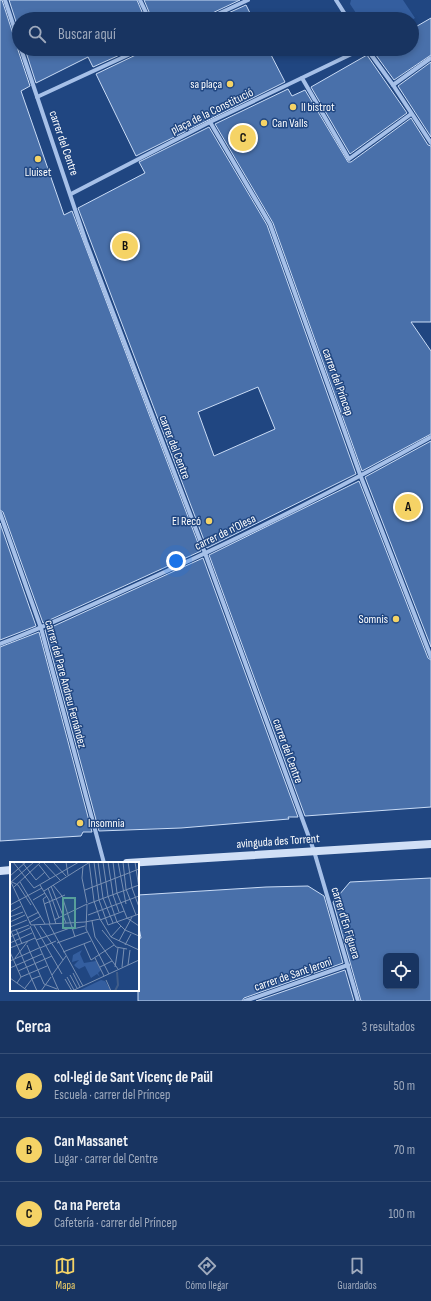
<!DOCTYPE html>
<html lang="es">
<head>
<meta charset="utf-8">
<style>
  body { margin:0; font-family:"Sofia Sans Condensed",sans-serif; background:#253f6a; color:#f1f3f6 }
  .controls { position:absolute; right:12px; bottom:12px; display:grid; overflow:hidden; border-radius:6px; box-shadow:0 2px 6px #0003 }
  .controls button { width:36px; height:36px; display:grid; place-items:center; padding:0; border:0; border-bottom:1px solid #364f76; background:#183461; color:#f1f3f6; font:20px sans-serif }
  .you { position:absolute; left:176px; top:561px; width:14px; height:14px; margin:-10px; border:3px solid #fff; border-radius:50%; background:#1a73e8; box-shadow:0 0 0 6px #1a73e833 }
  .badge { display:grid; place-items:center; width:26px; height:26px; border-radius:50%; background:#f5d366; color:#111; font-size:13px; font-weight:700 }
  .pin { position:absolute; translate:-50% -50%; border:2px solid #fff; box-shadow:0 1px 4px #0006 }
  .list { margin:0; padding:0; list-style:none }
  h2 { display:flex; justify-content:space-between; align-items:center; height:52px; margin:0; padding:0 16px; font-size:17px }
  h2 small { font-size:13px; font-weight:400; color:#9faabd }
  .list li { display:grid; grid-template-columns:26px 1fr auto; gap:12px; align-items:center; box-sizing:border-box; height:64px; padding:0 16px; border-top:1px solid #364f76 }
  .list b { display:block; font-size:15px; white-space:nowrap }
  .list p { margin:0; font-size:13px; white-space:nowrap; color:#9faabd }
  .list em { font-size:13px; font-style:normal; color:#9faabd }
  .icon { flex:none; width:22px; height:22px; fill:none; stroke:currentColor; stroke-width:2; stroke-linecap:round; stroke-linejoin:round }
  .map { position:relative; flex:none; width:431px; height:1001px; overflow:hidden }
  .search { position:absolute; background:#183461; box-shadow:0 2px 6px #0003; left:12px; right:12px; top:12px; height:44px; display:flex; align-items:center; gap:10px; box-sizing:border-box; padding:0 14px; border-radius:22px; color:#9faabd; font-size:15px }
  .sheet { height:244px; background:#183461 }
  nav { display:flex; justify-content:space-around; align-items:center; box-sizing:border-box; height:56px; border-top:1px solid #364f76; background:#183461; font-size:11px; color:#9faabd }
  nav a { display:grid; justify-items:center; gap:2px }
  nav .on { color:#f5d366 }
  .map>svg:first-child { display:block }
</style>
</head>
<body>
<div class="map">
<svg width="431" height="1001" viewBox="0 0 431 1001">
  <rect width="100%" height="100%" fill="#204681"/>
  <polygon fill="#345e9f" points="351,0 403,0 415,18 412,20 386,19 384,17 381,19 360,19 350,4"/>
  <g fill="#4970aa" stroke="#cadcf6" fill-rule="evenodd">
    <polygon points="0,0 2,0 16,43 19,45 18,50 30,86 21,91 64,215 72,211 201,551 43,623 3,512 0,510"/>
    <polygon points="9,0 137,0 145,19 19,19 19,31"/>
    <polygon points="144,0 240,0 206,16 204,19 152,19"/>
    <polygon points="246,5 253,19 215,19"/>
    <polygon points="431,18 431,55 394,80 373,51 377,49 412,49 412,29"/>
    <polygon points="25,49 133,49 93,67 88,57 36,83"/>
    <polygon points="144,49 268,49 285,82 136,156 96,74 142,52"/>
    <polygon points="367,55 407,113 350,154 311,87"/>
    <polygon points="431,62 431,137 398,86"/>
    <polygon points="288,89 292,96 305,90 348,162 351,162 411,118 428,145 431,146 431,322 411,322 431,351 431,434 362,471 273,223 215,124"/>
    <path d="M209,127l58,98 89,249 -149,74 -129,-340 67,-35 -6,-11zM258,387l17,42 -61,27 -16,-44z"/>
    <polygon points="431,441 431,647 365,477"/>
    <polygon points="359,481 428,658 431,660 431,807 305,816 209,555"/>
    <polygon points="0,523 36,626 0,640"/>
    <polygon points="203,558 298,817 288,817 289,819 181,828 99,831 45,630"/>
    <polygon points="39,632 92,832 83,832 81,836 0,841 0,647"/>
    <path d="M431,878v123h-70l-28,-99 17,-20zM386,956h30v30h-30z"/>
    <polygon points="308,886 324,896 343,963 244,998 242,1001 138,1001 138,939 141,938 138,923 138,895 266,887"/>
    <polygon points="345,970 354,1001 256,1001"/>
  </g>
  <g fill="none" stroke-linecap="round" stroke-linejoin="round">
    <g stroke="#a6c0e8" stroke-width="4">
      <polyline points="5,0 19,42"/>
      <polyline points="140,0 149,19"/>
      <polyline points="336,0 348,19"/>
      <polyline points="207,19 248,0"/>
      <polyline points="21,49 86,242 205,553 314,851 358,1001"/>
      <polyline points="367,49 393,85 431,143"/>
      <polyline points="302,78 349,159 411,114"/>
      <polyline points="393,85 431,58"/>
      <polyline points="37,97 141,49"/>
      <polyline points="210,122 270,224 361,477 431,657"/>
      <polyline points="71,194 210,122 362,49"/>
      <polyline points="0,513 41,628 104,863"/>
      <path d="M0,644c50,-19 98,-42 147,-64 97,-44 192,-91 284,-143"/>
      <polyline points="245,1001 348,965"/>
    </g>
    <g stroke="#d0dff6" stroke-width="8">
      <polyline points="127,863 431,844"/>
      <polyline points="0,871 11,870"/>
    </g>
  </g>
  <g fill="#f5d366" stroke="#204681" stroke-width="1.5">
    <circle cx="230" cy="84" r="4"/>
    <circle cx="293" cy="107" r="4"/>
    <circle cx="264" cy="123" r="4"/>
    <circle cx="38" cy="159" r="4"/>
    <circle cx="209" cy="521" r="4"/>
    <circle cx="396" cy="619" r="4"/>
    <circle cx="80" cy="823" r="4"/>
  </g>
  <g text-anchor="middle" stroke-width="3" stroke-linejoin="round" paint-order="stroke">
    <g font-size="12" fill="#fff" stroke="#204681" text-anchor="end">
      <text x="222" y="88">sa plaça</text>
      <text x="301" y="111" text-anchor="start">Il bistrot</text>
      <text x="272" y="127" text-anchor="start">Can Valls</text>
      <text x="38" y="176" text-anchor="middle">Lluiset</text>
      <text x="201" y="525">El Recó</text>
      <text x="388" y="623">Somnis</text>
      <text x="88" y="827" text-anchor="start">Insomnia</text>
    </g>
    <g font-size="12" fill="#fff" stroke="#204681">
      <text transform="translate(212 111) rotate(-26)" y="4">plaça de la Constitució</text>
      <text transform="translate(64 143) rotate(71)" y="4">carrer del Centre</text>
      <text transform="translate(338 382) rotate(70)" y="4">carrer del Príncep</text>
      <text transform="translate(175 447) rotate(69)" y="4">carrer del Centre</text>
      <text transform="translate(225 532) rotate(-26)" y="4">carrer de n'Olesa</text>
      <text transform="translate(66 684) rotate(75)" y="4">carrer del Pare Andreu Fernández</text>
      <text transform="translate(288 751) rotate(70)" y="4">carrer del Centre</text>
      <text transform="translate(278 841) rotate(-4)" y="4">avinguda des Torrent</text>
      <text transform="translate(346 923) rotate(73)" y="4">carrer d'En Figuera</text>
      <text transform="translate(293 974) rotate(-19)" y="4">carrer de Sant Jeroni</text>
    </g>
  </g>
  <g transform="translate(10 862)">
    <rect width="129" height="129" fill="#204681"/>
    <path d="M72,88l-2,4 4,9 12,-2 5,9 -3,3 2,4 -3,-3 -6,4 -6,-12 -6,3 -3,-2 -2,-2 5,-5 -7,2 1,-7zM91,118l4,1 6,10h-33z" fill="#345e9f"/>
    <path fill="none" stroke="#415d88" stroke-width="2" d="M105,129l3,-6 -1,-13"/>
    <path fill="none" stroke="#7990b3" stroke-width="1" d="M3,0l21,26 45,-26M12,0l14,18 9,-8M33,0l17,18M43,0l13,14M56,0l2,13M79,0l5,39 6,18M84,0l5,38 9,25M88,0l5,36 10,25M93,0l5,34 9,26 8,8 14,6M98,0l5,33 6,17M103,0l4,31 10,25 12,8M108,0l8,42M113,0l3,27 10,26M118,0l4,26 7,19M125,0l4,26M29,3l11,14M73,4l-1,12 5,25M0,14l16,-14M0,18l21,45M2,20l6,3 13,20M10,20l25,42M0,21l24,-21M30,23l9,15 7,24M43,23l9,11 13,41M41,24l15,37M4,25l27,-25M38,26l11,30M75,28l54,-21M34,29l46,-29M37,34l-4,3 7,25M23,38l12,-7M34,42l21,-9M77,42l-1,25 23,45M78,42l51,-19M0,43l32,-17M0,50l11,-6M78,53l51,-19M0,55l13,-5M17,56l12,-6M44,58l33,-16M90,58l24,-9M82,59l3,16 23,32M0,60l15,-7M19,61l12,-7M39,62l34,62M21,63l54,-3 15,-3 11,18 28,13M24,63l28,49M98,63l31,-11M20,64l29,65M30,64l23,34M0,65l17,-7M0,67l27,62M6,67l6,15M63,67l12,-3M92,68l14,17 11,2M0,70l19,-7M0,75l20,-9M101,75l10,-11M26,78l37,-13M109,79l13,-24M0,81l22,-10M47,81l30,-11M74,82l7,16 23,-15M17,83l17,39 13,5M115,83l6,-11M0,86l18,-7M30,86l16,-7M0,90l11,25M53,90l28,-11M5,96l13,-17 7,-3M85,96l9,18M0,99l29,-13M118,103l2,-15M90,105l12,-6M105,105l3,-19M112,105l2,-19M0,106l32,-14M8,109l34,-15M63,111l7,14M42,113l14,-19M60,113l7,13M57,115l7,13M0,116l18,13M55,117l7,12M96,118l5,11M7,121l4,-6 26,-11M15,126l7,-9 8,-3M31,129l10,-14M62,129l67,-31"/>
    <path fill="#579f9a" fill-opacity="0.15" stroke="#579f9a" stroke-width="2" d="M53,36h12v30h-12z"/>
    <rect width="129" height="129" fill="none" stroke="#fff" stroke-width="2"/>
  </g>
</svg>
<div class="controls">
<button><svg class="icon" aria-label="locate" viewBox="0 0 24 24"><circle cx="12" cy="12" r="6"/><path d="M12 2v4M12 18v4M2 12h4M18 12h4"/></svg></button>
</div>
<div class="you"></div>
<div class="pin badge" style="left:408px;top:507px">A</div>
<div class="pin badge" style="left:125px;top:246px">B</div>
<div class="pin badge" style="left:243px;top:138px">C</div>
<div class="search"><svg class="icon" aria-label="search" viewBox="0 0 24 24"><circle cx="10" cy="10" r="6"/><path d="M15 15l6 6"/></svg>Buscar aquí</div>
</div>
<section class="sheet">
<h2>Cerca<small>3 resultados</small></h2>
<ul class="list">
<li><span class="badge">A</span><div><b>col·legi de Sant Vicenç de Paül</b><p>Escuela · carrer del Príncep</p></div><em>50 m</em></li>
<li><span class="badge">B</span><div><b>Can Massanet</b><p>Lugar · carrer del Centre</p></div><em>70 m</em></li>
<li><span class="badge">C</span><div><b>Ca na Pereta</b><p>Cafetería · carrer del Príncep</p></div><em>100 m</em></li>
</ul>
</section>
<nav>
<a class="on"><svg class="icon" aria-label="map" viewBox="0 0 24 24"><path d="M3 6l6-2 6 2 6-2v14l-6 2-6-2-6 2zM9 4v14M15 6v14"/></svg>Mapa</a>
<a><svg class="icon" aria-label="directions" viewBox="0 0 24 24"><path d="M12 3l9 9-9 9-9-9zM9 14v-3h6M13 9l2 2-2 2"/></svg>Cómo llegar</a>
<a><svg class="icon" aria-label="saved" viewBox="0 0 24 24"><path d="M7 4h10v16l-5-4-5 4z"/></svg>Guardados</a>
</nav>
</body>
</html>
